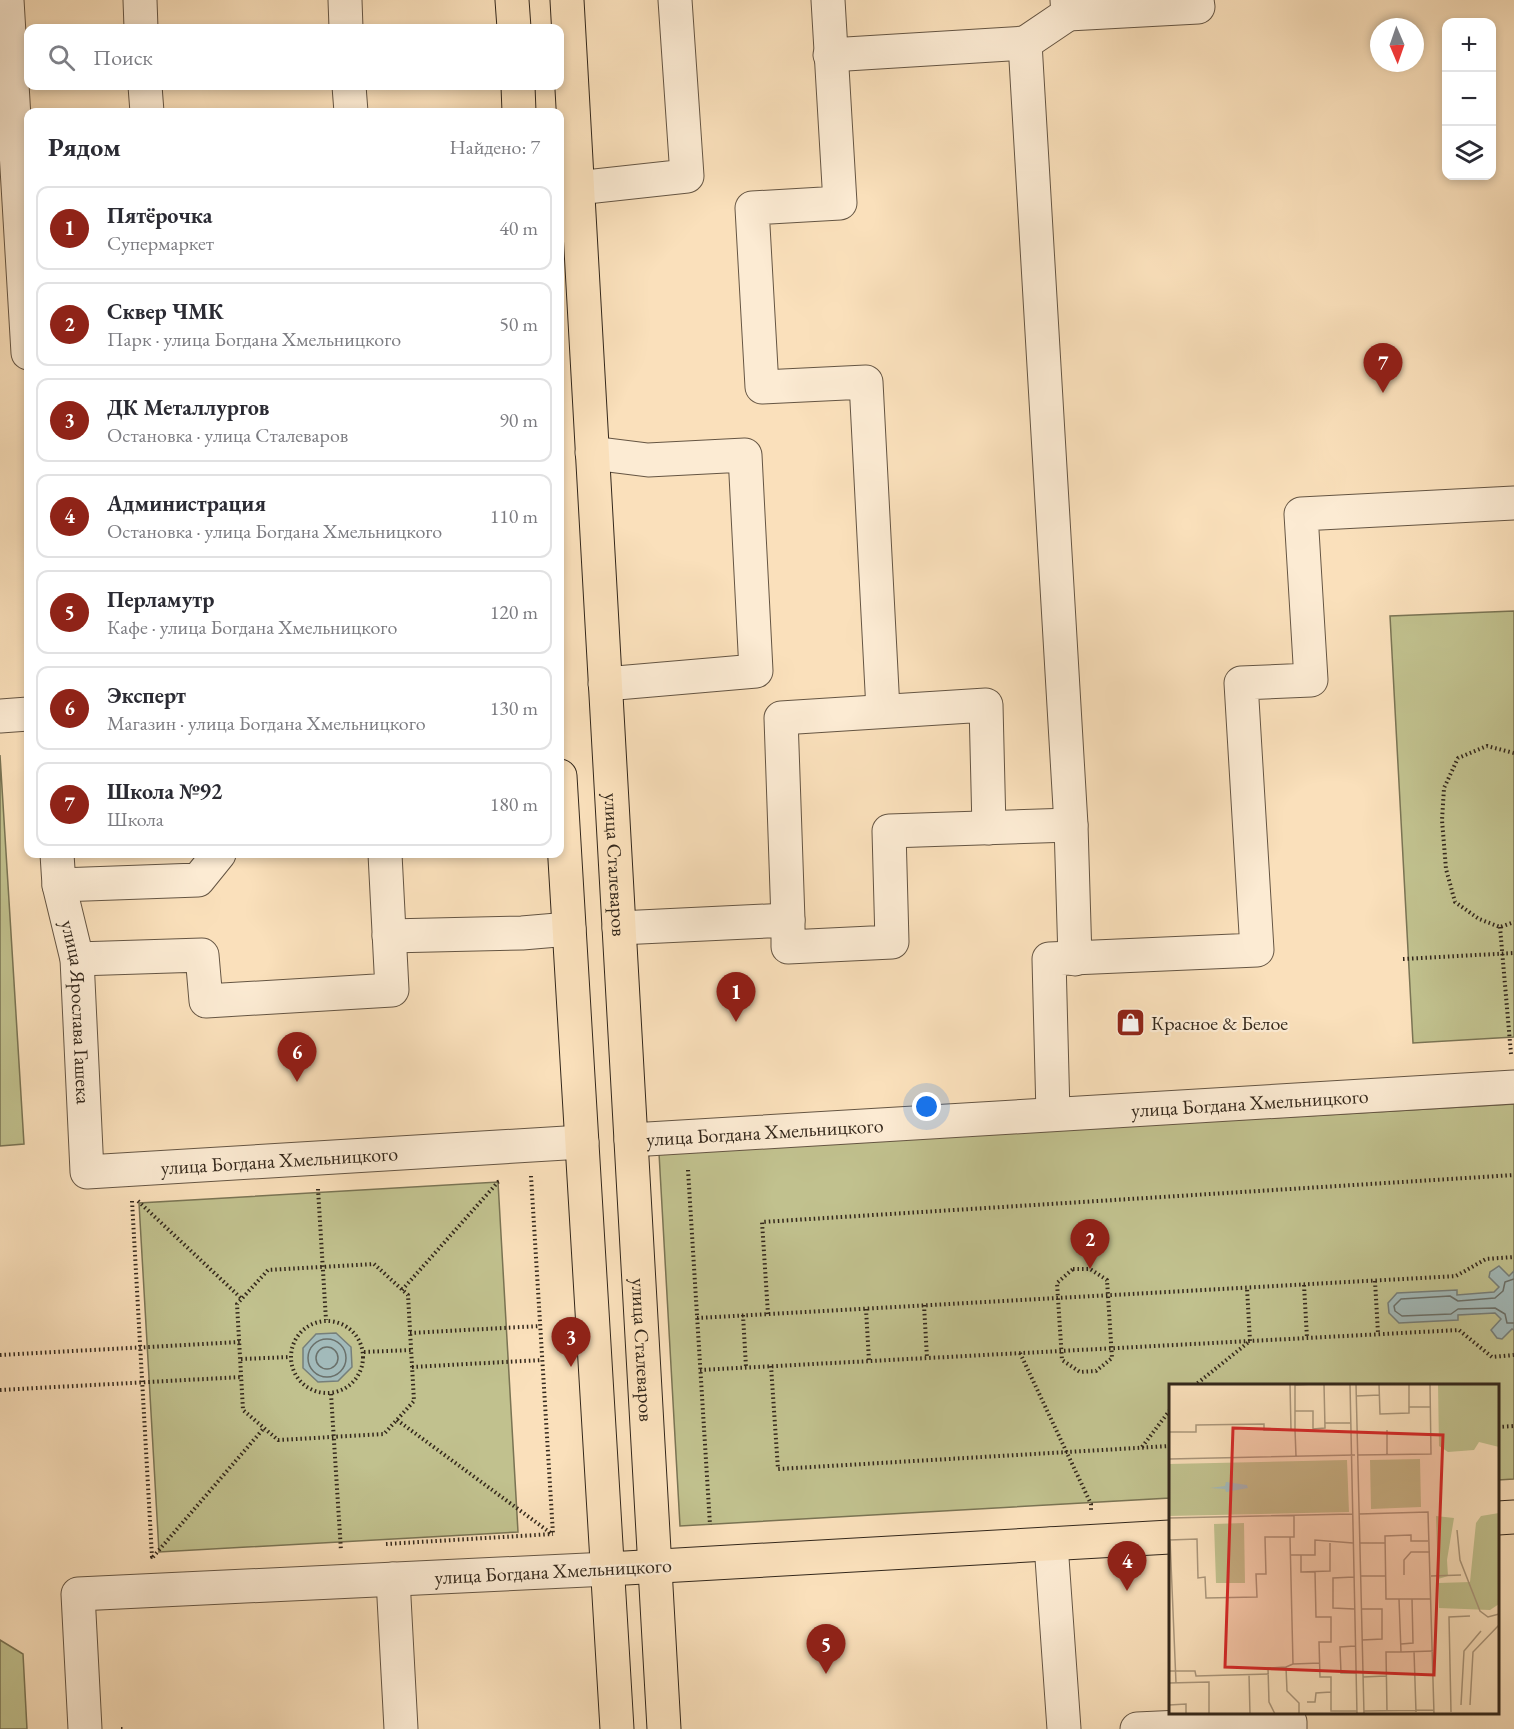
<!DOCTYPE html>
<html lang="ru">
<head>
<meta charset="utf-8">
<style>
  body { margin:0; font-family:"EB Garamond",serif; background:#f7f7f7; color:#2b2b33 }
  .controls { position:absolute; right:18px; top:18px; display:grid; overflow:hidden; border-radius:12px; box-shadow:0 3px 9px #0003 }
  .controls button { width:54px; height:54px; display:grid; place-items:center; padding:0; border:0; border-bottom:2px solid #e1e1e2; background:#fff; color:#2b2b33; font:30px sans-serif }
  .compass { position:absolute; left:1370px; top:18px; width:54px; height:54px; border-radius:50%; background:#fff; box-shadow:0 3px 9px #0003; rotate:178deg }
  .you { position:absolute; left:927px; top:1107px; width:21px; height:21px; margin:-15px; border:4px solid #fff; border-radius:50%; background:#1a73e8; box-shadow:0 0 0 9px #1a73e833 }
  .badge { display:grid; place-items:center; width:39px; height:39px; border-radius:50%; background:#8f2418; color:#fff; font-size:20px; font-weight:700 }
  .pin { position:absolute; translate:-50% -50px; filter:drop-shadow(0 2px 3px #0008) }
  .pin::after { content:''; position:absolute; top:32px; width:21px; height:18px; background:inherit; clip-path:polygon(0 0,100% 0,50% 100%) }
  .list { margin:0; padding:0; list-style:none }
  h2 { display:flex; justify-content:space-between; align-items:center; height:78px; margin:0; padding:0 24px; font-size:26px }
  h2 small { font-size:20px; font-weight:400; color:#7c7c81 }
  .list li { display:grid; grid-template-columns:39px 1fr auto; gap:18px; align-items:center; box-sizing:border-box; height:84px; margin:0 12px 12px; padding:0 12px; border:2px solid #e1e1e2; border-radius:12px }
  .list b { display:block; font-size:22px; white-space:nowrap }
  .list p { margin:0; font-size:20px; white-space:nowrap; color:#7c7c81 }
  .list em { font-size:20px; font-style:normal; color:#7c7c81 }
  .icon { flex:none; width:33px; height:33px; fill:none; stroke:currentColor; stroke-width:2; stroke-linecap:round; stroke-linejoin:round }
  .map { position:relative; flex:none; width:1514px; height:1729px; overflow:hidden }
  .search { position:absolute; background:#fff; box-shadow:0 3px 9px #0003; left:24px; top:24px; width:540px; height:66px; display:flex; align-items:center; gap:15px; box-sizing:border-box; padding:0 21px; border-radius:12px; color:#7c7c81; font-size:22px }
  .panel { position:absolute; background:#fff; box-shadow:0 3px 9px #0003; left:24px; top:108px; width:540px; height:750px; border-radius:12px }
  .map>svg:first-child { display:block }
</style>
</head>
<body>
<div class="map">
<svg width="1514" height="1729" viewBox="0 0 1514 1729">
  <rect width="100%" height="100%" fill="#fae0bb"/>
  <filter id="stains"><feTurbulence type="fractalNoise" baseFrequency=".00333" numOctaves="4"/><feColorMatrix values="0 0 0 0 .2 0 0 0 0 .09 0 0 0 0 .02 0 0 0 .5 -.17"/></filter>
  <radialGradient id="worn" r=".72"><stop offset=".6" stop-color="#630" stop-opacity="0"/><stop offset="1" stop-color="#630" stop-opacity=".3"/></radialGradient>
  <g fill="#c1c18e" stroke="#7a7454" stroke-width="1.5">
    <polygon points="1514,611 1514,1037 1413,1043 1390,616"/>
    <polygon points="0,755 24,1144 0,1146"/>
    <polygon points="1514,1104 1514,1479 1498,1480 1498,1386 1170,1386 1170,1498 680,1526 659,1153"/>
    <polygon points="498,1182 518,1532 159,1552 139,1203"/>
    <polygon points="0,1640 23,1654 27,1729 0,1729"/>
  </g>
  <g fill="#a2baba" stroke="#767f7a" stroke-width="1.5">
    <polygon points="1499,1266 1509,1276 1514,1271 1514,1330 1512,1329 1502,1339 1497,1338 1491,1330 1501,1319 1495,1313 1458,1315 1458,1320 1399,1323 1389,1313 1388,1303 1397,1293 1457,1290 1457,1295 1494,1292 1499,1287 1489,1277 1490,1272"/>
    <polygon points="336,1333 351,1347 352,1367 338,1381 318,1382 303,1368 303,1348 316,1334"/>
  </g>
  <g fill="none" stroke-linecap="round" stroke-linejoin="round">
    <g stroke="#6a706a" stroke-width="1.5">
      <polyline points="1514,1279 1505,1282 1503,1291 1495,1298 1458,1301 1450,1296 1401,1299 1394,1306 1395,1311 1402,1316 1451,1314 1458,1309 1495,1308 1505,1314 1507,1323 1514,1323"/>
      <circle cx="327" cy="1358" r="19"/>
      <circle cx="327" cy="1358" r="11"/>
    </g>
    <defs>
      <g id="minor">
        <polyline points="7,0 28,353"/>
        <polyline points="140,0 141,28"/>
        <polyline points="345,0 346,28"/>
        <polyline points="828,0 840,203 752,208 762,387 866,382 883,710"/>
        <polyline points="1067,0 1068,14 1025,43 1071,825 1075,959"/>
        <polyline points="1068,14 1198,7 1197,0"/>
        <polyline points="830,55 1025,43"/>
        <polyline points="145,86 147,112"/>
        <polyline points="349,86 351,112"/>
        <polyline points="577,188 687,176 675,0"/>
        <polyline points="592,453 648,460 745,455 756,671 605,684"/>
        <polyline points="0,716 28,714"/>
        <path id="s1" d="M57,854l2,31 18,74 10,213 495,-30"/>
        <polyline points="59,885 198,880 219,854"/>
        <polyline points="788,920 781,718 986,705 989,828"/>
        <polyline points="619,928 788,920 788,947 892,942 889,831 1071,825"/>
        <polyline points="389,936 522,933 569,929"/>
        <polyline points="77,959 202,955 206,1001 392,990 385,854"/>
        <polyline points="1053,1114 1049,959 1257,950 1241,683 1311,680 1301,514 1514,503"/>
        <path id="s2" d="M631,1140l883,-53"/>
        <polyline points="1051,1544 1064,1729"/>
        <polyline points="393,1579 401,1729"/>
        <polyline points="85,1729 78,1594 608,1569"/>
        <polyline points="1137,1729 1290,1722 1290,1729"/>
      </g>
      <g id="major">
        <polyline points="512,0 514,28"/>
        <path id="s3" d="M567,0l97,1729"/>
        <polyline points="518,86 519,112"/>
        <polyline points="560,776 617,1729"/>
        <polyline points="1498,1518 1514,1517"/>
        <polyline points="608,1569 1170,1537"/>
      </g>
    </defs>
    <use href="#minor" stroke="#655543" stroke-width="35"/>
    <use href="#major" stroke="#33271b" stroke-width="35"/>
    <g stroke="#33271b" stroke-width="4" stroke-dasharray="1.5 3" stroke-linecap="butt">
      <polyline points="1514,753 1487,746 1458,758 1444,788 1442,820 1446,869 1455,902 1479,919 1500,927 1514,922"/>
      <polyline points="1500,927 1511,1054"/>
      <polyline points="1403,959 1514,953"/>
      <polyline points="688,1170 710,1525"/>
      <polyline points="531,1176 553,1534"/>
      <polyline points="318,1189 326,1320"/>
      <polyline points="132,1201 152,1557 154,1557"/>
      <polyline points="138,1201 242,1299"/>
      <polygon points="374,1264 408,1295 414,1401 384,1434 278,1440 243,1410 237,1304 268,1270"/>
      <polygon points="1073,1269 1090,1269 1107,1280 1112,1358 1096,1371 1080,1372 1062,1360 1057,1283"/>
      <polyline points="1375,1281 1378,1333"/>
      <polyline points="1304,1285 1307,1338"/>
      <polyline points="402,1290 498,1182 501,1181"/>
      <polyline points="924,1305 927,1358"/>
      <polyline points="866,1309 869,1361"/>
      <polyline points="768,1314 762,1222 1514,1175"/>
      <polyline points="743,1315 746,1367"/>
      <polyline points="697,1318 1456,1276 1486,1259 1514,1257"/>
      <circle cx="327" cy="1357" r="36"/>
      <polyline points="410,1333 540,1326"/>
      <polyline points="364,1352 411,1350"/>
      <polyline points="1020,1353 1091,1504 1091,1511"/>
      <polyline points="0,1355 240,1342"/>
      <polyline points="241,1359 290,1357"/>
      <polyline points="771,1366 778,1469 1170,1446"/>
      <polyline points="412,1367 542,1360"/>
      <polyline points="700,1370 1459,1330 1492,1357 1514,1355"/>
      <polyline points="1194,1386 1250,1341 1247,1288"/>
      <polyline points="0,1390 242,1377"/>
      <polyline points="331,1394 341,1551"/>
      <polyline points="397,1420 552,1534"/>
      <polyline points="1498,1427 1514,1426"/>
      <polyline points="1142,1447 1170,1410"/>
      <polyline points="386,1544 553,1534"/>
      <polyline points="153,1557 264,1428"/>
      <polyline points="121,1729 123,1729"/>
    </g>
    <use href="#minor" stroke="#fcebd3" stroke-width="33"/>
    <use href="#major" stroke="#fae0bb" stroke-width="33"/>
  </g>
  <defs>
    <symbol id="shop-square" viewBox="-11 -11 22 22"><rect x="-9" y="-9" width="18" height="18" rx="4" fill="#8f2418" stroke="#fcebd3"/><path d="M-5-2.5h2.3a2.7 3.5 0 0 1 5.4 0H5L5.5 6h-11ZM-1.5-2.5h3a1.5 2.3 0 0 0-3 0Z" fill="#fff"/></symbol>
  </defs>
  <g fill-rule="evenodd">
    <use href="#shop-square" x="1114" y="1006" width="33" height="33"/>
  </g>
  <g text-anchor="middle" stroke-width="4.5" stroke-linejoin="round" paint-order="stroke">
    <g font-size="20" fill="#33271b" stroke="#fcebd3">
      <text dy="7" stroke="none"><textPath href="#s3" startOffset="866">улица Сталеваров</textPath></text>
      <text dy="7" stroke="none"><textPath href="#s1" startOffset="160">улица Ярослава Гашека</textPath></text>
      <text dy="7" stroke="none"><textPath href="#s2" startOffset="620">улица Богдана Хмельницкого</textPath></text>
      <text dy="7" stroke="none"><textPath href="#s2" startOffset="134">улица Богдана Хмельницкого</textPath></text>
      <text dy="7" stroke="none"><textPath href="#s1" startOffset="513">улица Богдана Хмельницкого</textPath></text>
      <text dy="7" stroke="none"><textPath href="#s3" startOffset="1352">улица Сталеваров</textPath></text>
      <text transform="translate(553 1571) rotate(-3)" y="7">улица Богдана Хмельницкого</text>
    </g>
    <g font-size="20" fill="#33271b" stroke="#fcebd3" text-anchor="start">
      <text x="1151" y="1030">Красное &amp; Белое</text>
    </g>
  </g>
  <g transform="translate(1169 1384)">
    <rect width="330" height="330" fill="#fae0bb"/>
    <path d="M269,0h61v63l-20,-5 -5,8 -26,2 -9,-6zM251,75l1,48 -50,2 -1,-49zM178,76l2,52 -180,4v-52zM330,129v91l-9,6 -51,-2v-25l31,-1 6,-59 5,-7zM267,132l18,2 -7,42 1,16 -10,3zM75,139l1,60h-29l-2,-59z" fill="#c1c18e"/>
    <path d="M57,98l21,3 1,3 -22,4 -1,-3 -15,-1 15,-2z" fill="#a2baba"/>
    <path fill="none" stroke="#aa967b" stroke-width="1.5" d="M121,0l1,46M181,0l7,330M187,0l8,330M210,0l1,30 29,-1v-29M126,1l18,-1M187,12l24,-1M240,23h21M126,27h18v18l12,-1 -1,-44M156,39h25M126,46l1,26M218,46v24M0,48h27v-7l68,-1v6h31v-46M189,71l73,-1 -1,-70M0,75l186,-4M190,130l69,-2 6,202M0,134l183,-4M288,146l3,30 20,51 8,6 11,-3M121,153l3,127 -7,3 1,24 12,12v11M1,155l6,144M0,156l28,-1 1,39 7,-1 1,21 51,-1 -1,-23h10l-1,-37h29v-22M259,157h-17v-6l-26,1 1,63h45M191,159h25M121,171h25v-15l38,3M132,171v17l29,-1v-28M146,188l1,45h15v25h-12l1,35h11v34h26M235,191v-15l7,-8h19M192,192h24M262,192l30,-1M185,193l-21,1v30l21,1M193,225h20v30l-20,1M232,260l12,-1 -1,-44M186,262l-15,1 1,26h15M245,267l2,61M232,268l32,-1M124,280l27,-1M0,287h26l1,5 73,-2M80,290l1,40M194,293l23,-1M0,299l40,-1v32M138,318h8l1,-9 15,-1M0,321l17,-1v10M292,321l3,-54 17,-20M301,321l3,-53 26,-27M195,327l70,-1M218,327l-1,-59h15l-2,-53M282,328l-2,-95 21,-1M106,330l-6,-12 -1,-34 18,-1"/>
    <path fill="#d62828" fill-opacity="0.15" stroke="#d62828" stroke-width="3" d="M64,44l210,7 -9,240 -209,-8z"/>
    <rect width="330" height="330" fill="none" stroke="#33271b" stroke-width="3"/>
  </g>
  <rect width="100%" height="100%" filter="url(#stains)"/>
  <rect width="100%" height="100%" fill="url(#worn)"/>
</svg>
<div class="controls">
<button>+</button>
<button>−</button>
<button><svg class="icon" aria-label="layers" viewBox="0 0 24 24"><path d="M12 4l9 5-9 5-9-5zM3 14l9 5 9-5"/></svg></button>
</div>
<svg class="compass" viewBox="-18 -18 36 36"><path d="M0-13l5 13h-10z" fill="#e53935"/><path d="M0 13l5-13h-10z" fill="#7c7c81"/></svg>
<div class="you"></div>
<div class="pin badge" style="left:736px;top:1022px">1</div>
<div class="pin badge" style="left:1090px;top:1269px">2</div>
<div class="pin badge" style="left:571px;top:1367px">3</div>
<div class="pin badge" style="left:1127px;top:1591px">4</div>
<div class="pin badge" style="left:826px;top:1674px">5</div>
<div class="pin badge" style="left:297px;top:1082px">6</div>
<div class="pin badge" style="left:1383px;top:393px">7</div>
<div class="search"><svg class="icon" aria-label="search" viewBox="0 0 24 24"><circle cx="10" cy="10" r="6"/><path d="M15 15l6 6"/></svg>Поиск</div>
<section class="panel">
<h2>Рядом<small>Найдено: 7</small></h2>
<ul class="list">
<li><span class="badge">1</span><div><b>Пятёрочка</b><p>Супермаркет</p></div><em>40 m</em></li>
<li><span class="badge">2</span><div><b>Сквер ЧМК</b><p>Парк · улица Богдана Хмельницкого</p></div><em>50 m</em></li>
<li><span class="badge">3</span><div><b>ДК Металлургов</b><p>Остановка · улица Сталеваров</p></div><em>90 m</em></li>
<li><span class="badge">4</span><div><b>Администрация</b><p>Остановка · улица Богдана Хмельницкого</p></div><em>110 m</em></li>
<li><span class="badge">5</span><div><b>Перламутр</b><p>Кафе · улица Богдана Хмельницкого</p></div><em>120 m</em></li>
<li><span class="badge">6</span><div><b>Эксперт</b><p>Магазин · улица Богдана Хмельницкого</p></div><em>130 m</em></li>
<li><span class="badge">7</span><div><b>Школа №92</b><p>Школа</p></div><em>180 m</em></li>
</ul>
</section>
</div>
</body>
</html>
